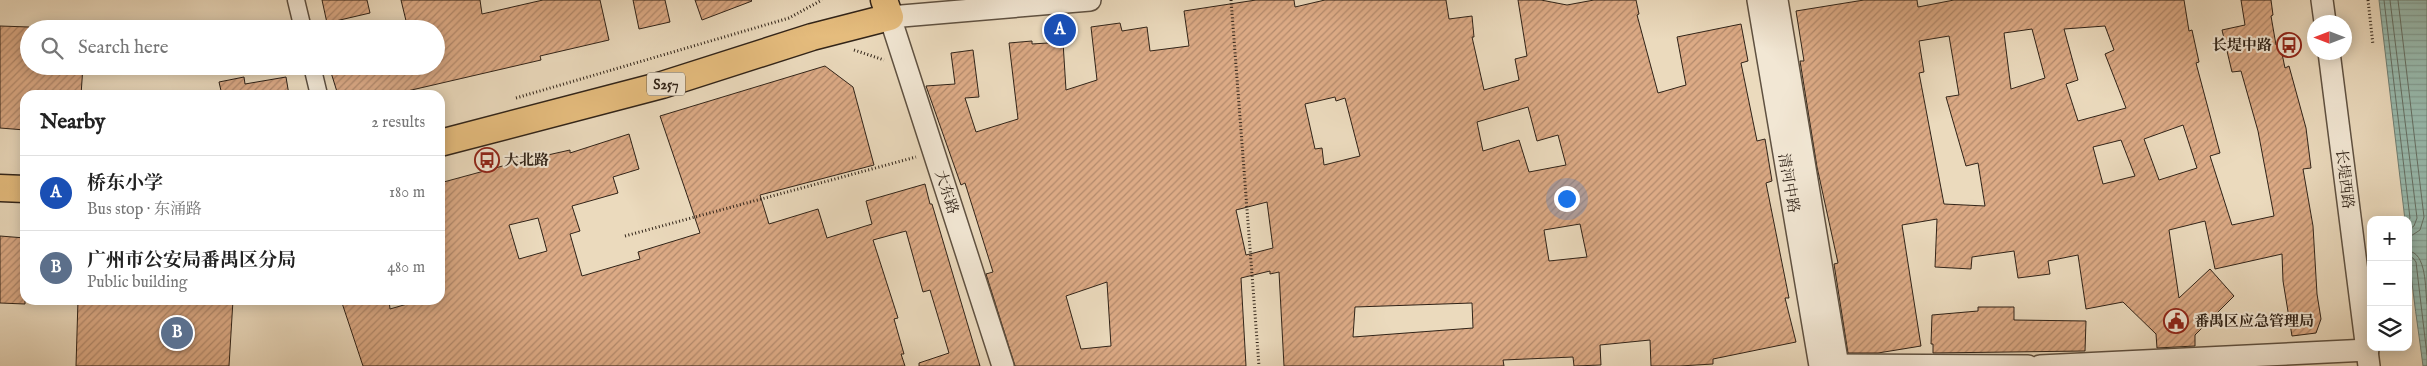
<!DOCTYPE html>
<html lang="en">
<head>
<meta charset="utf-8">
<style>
  body { margin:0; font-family:"IM FELL English","Noto Serif SC",serif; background:#f6f6f6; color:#222 }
  .controls { position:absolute; right:15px; bottom:15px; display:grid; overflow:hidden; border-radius:10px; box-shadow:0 2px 12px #0003 }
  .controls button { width:45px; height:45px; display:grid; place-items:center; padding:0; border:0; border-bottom:1px solid #e0e0e0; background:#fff; color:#222; font:25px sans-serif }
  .compass { position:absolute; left:2307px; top:15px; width:45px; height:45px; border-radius:50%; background:#fff; box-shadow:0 2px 12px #0003; rotate:270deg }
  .you { position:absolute; left:1566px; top:198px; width:18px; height:18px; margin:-12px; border:4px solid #fff; border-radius:50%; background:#1a73e8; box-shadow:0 0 0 8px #1a73e833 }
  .badge { display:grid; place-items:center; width:32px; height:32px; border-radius:50%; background:#0b8043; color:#fff; font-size:16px; font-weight:700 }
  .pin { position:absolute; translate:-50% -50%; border:2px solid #fff; box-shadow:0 1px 5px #0006 }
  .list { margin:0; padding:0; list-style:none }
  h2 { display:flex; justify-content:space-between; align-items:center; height:65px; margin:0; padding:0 20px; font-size:21px }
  h2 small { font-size:16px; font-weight:400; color:#767676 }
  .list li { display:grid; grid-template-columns:32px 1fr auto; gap:15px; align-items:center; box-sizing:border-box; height:75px; padding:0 20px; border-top:1px solid #e0e0e0 }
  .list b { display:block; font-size:19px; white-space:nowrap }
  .list p { margin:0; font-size:16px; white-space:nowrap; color:#767676 }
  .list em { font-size:16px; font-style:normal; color:#767676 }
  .icon { flex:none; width:28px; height:28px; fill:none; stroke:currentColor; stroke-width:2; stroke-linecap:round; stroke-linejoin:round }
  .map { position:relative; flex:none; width:2427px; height:366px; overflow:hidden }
  .search { position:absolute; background:#fff; box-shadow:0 2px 12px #0003; left:20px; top:20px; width:425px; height:55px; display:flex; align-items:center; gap:12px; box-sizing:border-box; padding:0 18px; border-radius:28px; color:#767676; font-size:19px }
  .panel { position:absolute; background:#fff; box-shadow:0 2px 12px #0003; left:20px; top:90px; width:425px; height:215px; border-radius:15px }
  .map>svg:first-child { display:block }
</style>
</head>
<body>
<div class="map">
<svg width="2427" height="366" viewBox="0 0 2427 366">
  <defs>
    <pattern id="water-rules" width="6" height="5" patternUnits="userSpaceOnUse" patternTransform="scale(1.25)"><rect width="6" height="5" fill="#98bbaf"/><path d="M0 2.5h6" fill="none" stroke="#83a096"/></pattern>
    <pattern id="building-hatch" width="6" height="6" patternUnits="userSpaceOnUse" patternTransform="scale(1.25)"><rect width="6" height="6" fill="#dcaa85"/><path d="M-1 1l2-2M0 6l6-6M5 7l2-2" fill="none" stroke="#b38a6c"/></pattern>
  </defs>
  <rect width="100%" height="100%" fill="#ebdabd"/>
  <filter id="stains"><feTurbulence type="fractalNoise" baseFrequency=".004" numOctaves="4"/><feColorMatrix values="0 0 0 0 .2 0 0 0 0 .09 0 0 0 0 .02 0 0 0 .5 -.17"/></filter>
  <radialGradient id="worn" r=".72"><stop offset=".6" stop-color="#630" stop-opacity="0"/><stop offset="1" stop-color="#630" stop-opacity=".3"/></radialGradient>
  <path fill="url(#water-rules)" stroke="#6e7e73" d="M2379,0h48v366h-4c-6,-48 -15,-98 -15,-146h-3z"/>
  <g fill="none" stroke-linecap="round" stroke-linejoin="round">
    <g stroke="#646f64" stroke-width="1">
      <polyline points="2384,0 2410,218 2408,223"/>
      <polyline points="2390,0 2417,218 2414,226 2408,230"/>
      <polyline points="2398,0 2424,217 2420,230 2408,238"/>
      <path d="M2408,251c19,1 17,38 19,53"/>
      <polyline points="2408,257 2413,258 2416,262 2427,355"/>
    </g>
  </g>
  <g fill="url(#building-hatch)" stroke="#302318" fill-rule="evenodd">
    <polygon points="322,0 367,0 370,13 327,23"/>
    <polygon points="401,0 480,0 482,14 543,0 600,0 609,40 540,56 541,60 390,95 338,95 329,66 436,66 436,29 408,29"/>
    <polygon points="633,0 665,0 670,22 639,29"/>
    <polygon points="695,0 751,0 752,1 702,20"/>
    <path d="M1256,0h38l1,7 30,-7h121l3,19 23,-3 2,21h-2l12,53 35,-10 -4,-21 12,-3 -9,-56h23l26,5 27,-5h42l3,14 -2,1 21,78 28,-8 -9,-48 64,-13 7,37 -7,2 16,78 8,-2 7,42 -6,2 23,115h-4l11,44 -83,17v5l-33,2h-29l-1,-26 -50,5 1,20 -27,1 -1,-9 -70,3 1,6h-220l-5,-94 -9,2v-3l-29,7 5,88h-231l-29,-92 7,-2 -28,-89 -4,2 -35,-99 29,-2 -4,-31 22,-3 6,47 -14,1 11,34 42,-13 -9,-76 23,-2v3l31,-2 3,48 31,-10 -6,-53 29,-4 2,8 25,-4 3,24 39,-5 -5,-35zM1335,97l1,4 9,-3 15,58 -36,9 -2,-17 -7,1 -10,-45zM1528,107l9,34 21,-6 8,30 -37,7 -10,-32 -36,11 -6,-29zM1267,202l6,46 -27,7 -10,-45zM1580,224l7,33 -38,4 -5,-31zM1107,282l4,64 -30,3 -15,-53zM1472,303l1,25 -120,9 2,-30z"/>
    <path d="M1864,0h53l1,7 36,-7h230l5,31 3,-1 7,32 -3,1 24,90 -10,3 22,69 42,-9 -16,-85 -17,-60 -9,1 -10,-42 23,-5 -4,-25h30l2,15 -2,1 5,29 4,-1 5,24 4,-2 17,62 5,40 -8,1 10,57 4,68 4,25 -5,14 -24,3 -9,-55 -1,-27 -67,15 -10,-48 -36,9 10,68 31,-29 24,27 -39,39v11l-38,2 -1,-14 -33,-32 -37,7 -8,-54 -30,6 2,13 -32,4 -4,-27 -42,6 -1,12 -36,-2 2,-48 -35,6 19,121 -43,7h-30l-14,-89 4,-1 -21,-96 -17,-106h4l-8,-50zM2105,26l9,24 -9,4 21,54 -48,13 -12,-37 12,-4 -14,-51zM2032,29l13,49 -34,11 -7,-56zM1949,36l10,59 -13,2 20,69 12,-3 7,43 -41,-2 -25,-131 5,-1 -5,-31zM2183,125l14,43 -38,12 -15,-41zM2121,140l14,36 -32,8 -10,-37z"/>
    <polygon points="0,26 29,27 29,66 83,66 81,95 25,95 25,130 0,128"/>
    <path d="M825,66l28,21 21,78 -114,30 9,29 49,-15 9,29 45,-14 -6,-23 59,-17 5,20h2l48,162h-61v-3l30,-10 -19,-63 -7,2 -17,-61 -33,9 25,78 -4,1 10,35h-3l4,12h-542l-22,-66h48l1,9 31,-9h19v-117l81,-22 49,-11v3l59,-19 10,35 -26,8 5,16 -46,13 8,25 -10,3 12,42 58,-17 -2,-7 62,-19 -40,-117zM538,218l9,33 -28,8 -10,-34z"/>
    <polygon points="244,77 245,84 286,77 289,95 222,95 219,82"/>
    <polygon points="0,236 25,238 25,304 0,303"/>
    <polygon points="78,300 233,300 229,366 76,366"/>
    <polygon points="1978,307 2014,307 2014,320 2086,321 2085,351 1933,353 1933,344 1931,344 1932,315 1978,311"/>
  </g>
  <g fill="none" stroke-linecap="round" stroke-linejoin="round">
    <defs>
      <g id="minor">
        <polyline points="296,0 303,29"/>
        <polyline points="312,66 319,95"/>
      </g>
      <g id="tertiary">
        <polyline points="1758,0 1820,366"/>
        <polyline points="1777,0 1838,366"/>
        <polyline points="2322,0 2325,22"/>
        <polyline points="2329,52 2369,366"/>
        <polyline points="1825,365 2028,366"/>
        <polyline points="1003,366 890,17 1090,0"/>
        <polyline points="2040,366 2368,350"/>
      </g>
      <g id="primary">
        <polyline points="440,143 662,85 812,37 890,17 884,0"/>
        <polyline points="0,188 25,189"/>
      </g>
    </defs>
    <use href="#minor" stroke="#5f5141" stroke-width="19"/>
    <use href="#tertiary" stroke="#5f5141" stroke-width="24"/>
    <use href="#primary" stroke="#302318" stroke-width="29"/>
    <g stroke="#302318" stroke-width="3" stroke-dasharray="1 2.5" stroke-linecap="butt">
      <polyline points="1231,0 1259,366"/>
      <polyline points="2368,0 2373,45"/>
      <polyline points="854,50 884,60"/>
      <polyline points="516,98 789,18 822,0"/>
      <polyline points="625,236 916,157"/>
    </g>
    <use href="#minor" stroke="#f2e7d4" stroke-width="16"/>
    <use href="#tertiary" stroke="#f2e7d4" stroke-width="21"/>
    <use href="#primary" stroke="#e6bd7e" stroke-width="26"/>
  </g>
  <defs>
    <symbol id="bus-ring" viewBox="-11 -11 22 22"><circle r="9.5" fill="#f2e7d4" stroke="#8f2418" stroke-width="1.5"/><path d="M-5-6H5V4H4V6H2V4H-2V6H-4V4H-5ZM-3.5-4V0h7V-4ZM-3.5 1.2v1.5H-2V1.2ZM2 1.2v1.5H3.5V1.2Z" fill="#8f2418"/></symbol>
    <symbol id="civic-ring" viewBox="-11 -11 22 22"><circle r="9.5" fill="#f2e7d4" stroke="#8f2418" stroke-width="1.5"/><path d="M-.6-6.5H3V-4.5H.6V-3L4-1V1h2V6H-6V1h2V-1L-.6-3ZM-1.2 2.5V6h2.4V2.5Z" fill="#8f2418"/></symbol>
  </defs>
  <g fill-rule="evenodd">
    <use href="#bus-ring" x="2275" y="31" width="28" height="28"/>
    <use href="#bus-ring" x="473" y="146" width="28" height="28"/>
    <use href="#civic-ring" x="2162" y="307" width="28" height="28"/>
  </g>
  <g text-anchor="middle" stroke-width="4" stroke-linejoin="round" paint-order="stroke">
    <rect fill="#f2e7d4" stroke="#6a5e50" stroke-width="1" x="647" y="72.5" width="38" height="23" rx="4"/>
    <g font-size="14" font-weight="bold" fill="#302318">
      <text x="666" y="89">S257</text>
    </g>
    <g font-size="15" font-weight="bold" fill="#302318" stroke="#f2e7d4" text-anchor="start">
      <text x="2272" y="50" text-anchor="end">长堤中路</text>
      <text x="504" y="165">大北路</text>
      <text x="2194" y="326">番禺区应急管理局</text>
    </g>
    <g font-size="15" fill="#302318" stroke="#f2e7d4">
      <text transform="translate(2345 179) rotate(83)" y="5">长堤西路</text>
      <text transform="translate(1789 183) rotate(80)" y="5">清河中路</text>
      <text transform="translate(947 192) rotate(72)" y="5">大东路</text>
    </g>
  </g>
  <rect width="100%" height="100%" filter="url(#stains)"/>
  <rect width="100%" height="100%" fill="url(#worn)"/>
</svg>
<div class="controls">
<button>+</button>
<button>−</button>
<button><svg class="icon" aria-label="layers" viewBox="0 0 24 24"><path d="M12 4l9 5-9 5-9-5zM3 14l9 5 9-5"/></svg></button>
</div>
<svg class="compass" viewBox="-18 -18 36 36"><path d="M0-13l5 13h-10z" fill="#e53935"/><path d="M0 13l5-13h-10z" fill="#767676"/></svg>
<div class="you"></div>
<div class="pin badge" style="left:1060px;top:30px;background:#1a4fb4">A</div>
<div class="pin badge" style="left:177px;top:333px;background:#5c6f8a">B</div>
<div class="search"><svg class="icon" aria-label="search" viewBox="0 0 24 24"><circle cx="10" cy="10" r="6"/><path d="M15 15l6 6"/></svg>Search here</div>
<section class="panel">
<h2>Nearby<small>2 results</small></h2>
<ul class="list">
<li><span class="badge" style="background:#1a4fb4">A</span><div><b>桥东小学</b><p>Bus stop · 东涌路</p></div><em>180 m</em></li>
<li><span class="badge" style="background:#5c6f8a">B</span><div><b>广州市公安局番禺区分局</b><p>Public building</p></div><em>480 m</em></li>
</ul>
</section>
</div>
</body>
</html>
